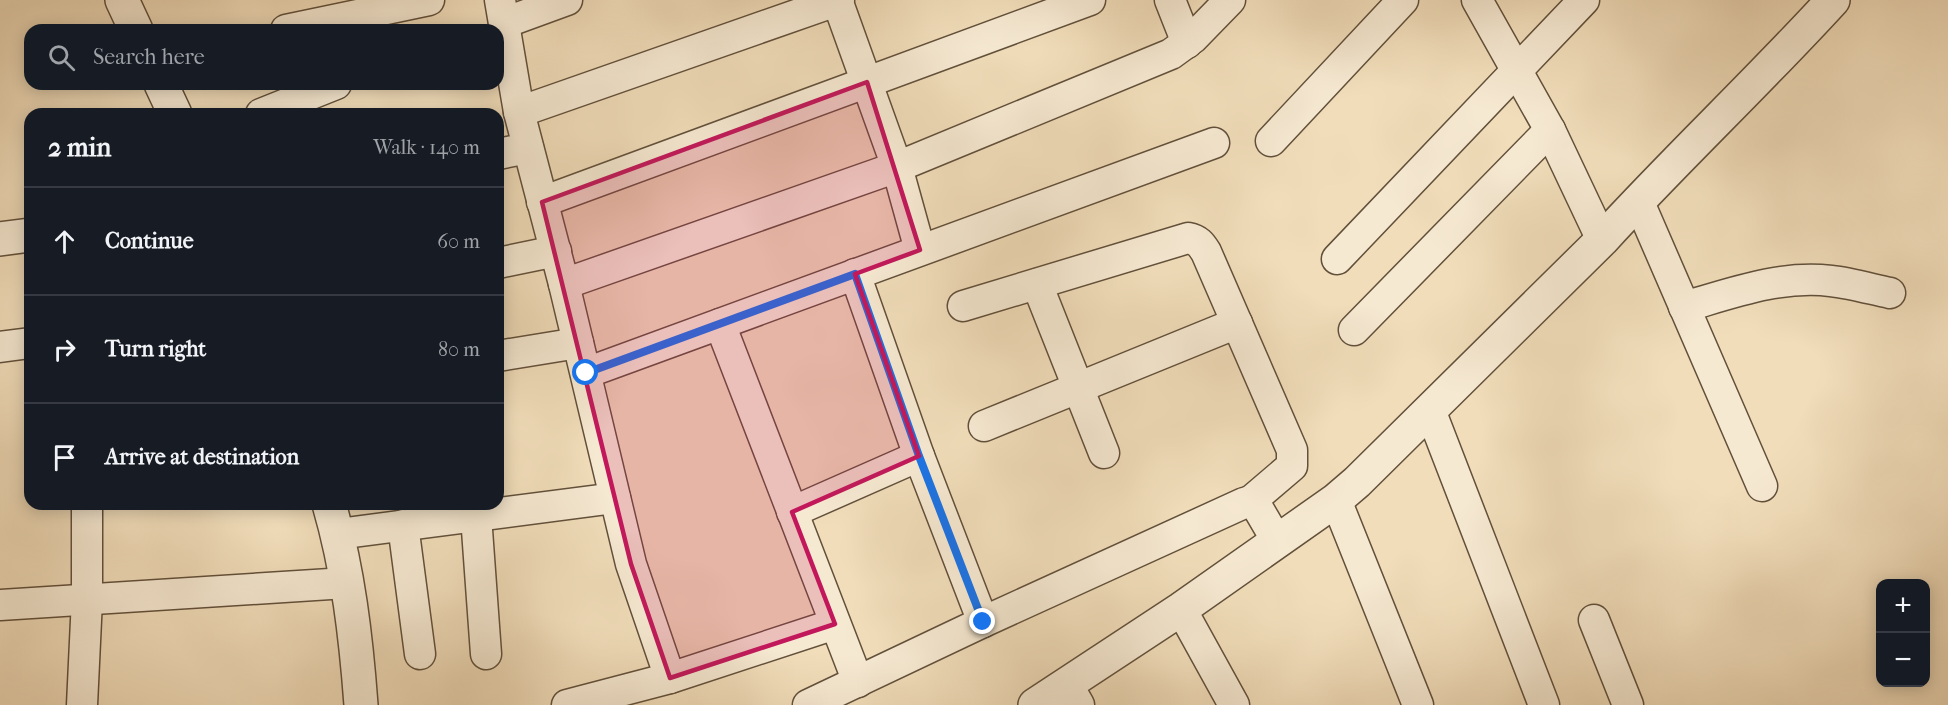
<!DOCTYPE html>
<html lang="en">
<head>
<meta charset="utf-8">
<style>
  body { margin:0; font-family:"IM FELL French Canon",serif; background:#242831; color:#f1f3f6 }
  .controls { position:absolute; right:18px; bottom:18px; display:grid; overflow:hidden; border-radius:12px; box-shadow:0 3px 15px #0003 }
  .controls button { width:54px; height:54px; display:grid; place-items:center; padding:0; border:0; border-bottom:2px solid #363941; background:#171b24; color:#f1f3f6; font:30px sans-serif }
  .stop { position:absolute; width:18px; height:18px; margin:-14px; border:4px solid #1a73e8; border-radius:50%; background:#fff }
  .stop.end { background:#1a73e8; border-color:#fff; box-shadow:0 2px 6px #0008 }
  .list { margin:0; padding:0; list-style:none }
  h2 { display:flex; justify-content:space-between; align-items:center; height:78px; margin:0; padding:0 24px; font-size:26px }
  h2 small { font-size:20px; font-weight:400; color:#9ea1a6 }
  .list li { display:grid; grid-template-columns:39px 1fr auto; gap:18px; align-items:center; box-sizing:border-box; height:108px; padding:0 24px; border-top:2px solid #363941 }
  .list b { display:block; font-size:22px; white-space:nowrap }
  .list em { font-size:20px; font-style:normal; color:#9ea1a6 }
  .icon { flex:none; width:33px; height:33px; fill:none; stroke:currentColor; stroke-width:2; stroke-linecap:round; stroke-linejoin:round }
  .map { position:relative; flex:none; width:1948px; height:705px; overflow:hidden }
  .search { position:absolute; background:#171b24; box-shadow:0 3px 15px #0003; left:24px; top:24px; width:480px; height:66px; display:flex; align-items:center; gap:15px; box-sizing:border-box; padding:0 21px; border-radius:18px; color:#9ea1a6; font-size:22px }
  .panel { position:absolute; background:#171b24; box-shadow:0 3px 15px #0003; left:24px; top:108px; width:480px; height:402px; border-radius:18px }
  .map>svg:first-child { display:block }
</style>
</head>
<body>
<div class="map">
<svg width="1948" height="705" viewBox="0 0 1948 705">
  <rect width="100%" height="100%" fill="#f1ddba"/>
  <filter id="stains"><feTurbulence type="fractalNoise" baseFrequency=".00333" numOctaves="4"/><feColorMatrix values="0 0 0 0 .2 0 0 0 0 .09 0 0 0 0 .02 0 0 0 .5 -.17"/></filter>
  <radialGradient id="worn" r=".72"><stop offset=".6" stop-color="#630" stop-opacity="0"/><stop offset="1" stop-color="#630" stop-opacity=".3"/></radialGradient>
  <g fill="none" stroke-linecap="round" stroke-linejoin="round">
    <defs>
      <g id="minor">
        <polyline points="500,0 519,112 564,284 897,167 1171,54 1193,38 1230,0"/>
        <polyline points="837,0 897,167 920,250"/>
        <polyline points="1170,0 1187,43"/>
        <polyline points="1477,0 1550,130 1602,240"/>
        <polyline points="504,23 567,0"/>
        <polyline points="286,30 429,0"/>
        <polyline points="519,112 839,0"/>
        <polyline points="261,114 336,84"/>
        <polyline points="1271,141 1403,0"/>
        <polyline points="498,154 528,148"/>
        <polyline points="1638,200 1762,486"/>
        <polyline points="542,202 1090,0"/>
        <polyline points="1337,259 1584,0"/>
        <polyline points="498,263 556,251"/>
        <polyline points="855,274 919,456 983,622"/>
        <polyline points="564,284 631,564 670,678"/>
        <polyline points="1037,284 1104,453"/>
        <path d="M963,306l225,-68c10,2 13,6 18,14l86,198v16l-41,35"/>
        <path d="M1684,307c48,-14 96,-32 147,-26 19,2 40,8 59,12"/>
        <polyline points="720,324 858,682"/>
        <polyline points="1354,330 1550,130"/>
        <polyline points="0,347 30,343"/>
        <polyline points="498,356 578,343"/>
        <polyline points="586,373 1214,143"/>
        <polyline points="1430,410 1544,705"/>
        <polyline points="984,426 1237,323"/>
        <polyline points="1336,500 1418,705"/>
        <polyline points="792,512 919,456"/>
        <polyline points="476,516 486,654"/>
        <polyline points="403,525 420,654"/>
        <polyline points="338,534 615,498"/>
        <polyline points="0,605 346,583"/>
        <polyline points="1181,609 1234,705"/>
        <polyline points="1594,620 1628,705"/>
        <polyline points="1067,684 1079,705"/>
        <polyline points="82,705 87,599 87,504"/>
        <polyline points="567,705 670,678 835,624"/>
        <polyline points="808,705 983,622 1244,503 1251,501 1256,505 1277,541"/>
      </g>
      <g id="tertiary">
        <polyline points="122,0 136,30"/>
        <polyline points="161,84 175,114"/>
        <polyline points="0,239 30,235"/>
        <path d="M329,504c19,65 27,133 32,201"/>
        <path d="M1035,705l146,-96 155,-109 21,-18 245,-242c75,-82 156,-158 231,-240"/>
      </g>
    </defs>
    <use href="#minor" stroke="#62503b" stroke-width="33"/>
    <use href="#tertiary" stroke="#62503b" stroke-width="36"/>
    <use href="#minor" stroke="#f6e9d2" stroke-width="30"/>
    <use href="#tertiary" stroke="#f6e9d2" stroke-width="33"/>
  </g>
  <g fill="none" stroke-linecap="round" stroke-linejoin="round">
    <polyline stroke="#1a73e8" stroke-width="8" points="586,373 855,274 919,456 983,622"/>
  </g>
  <path fill="#c2185b" fill-opacity="0.2" stroke="#c2185b" stroke-width="4.5" stroke-linejoin="round" d="M867,82l53,168 -65,24 64,182 -127,56 43,112 -165,54 -39,-114 -89,-362z"/>
  <rect width="100%" height="100%" filter="url(#stains)"/>
  <rect width="100%" height="100%" fill="url(#worn)"/>
</svg>
<div class="controls">
<button>+</button>
<button>−</button>
</div>
<div class="stop" style="left:586px;top:373px"></div>
<div class="stop end" style="left:983px;top:622px"></div>
<div class="search"><svg class="icon" aria-label="search" viewBox="0 0 24 24"><circle cx="10" cy="10" r="6"/><path d="M15 15l6 6"/></svg>Search here</div>
<section class="panel">
<h2>2 min<small>Walk · 140 m</small></h2>
<ul class="list">
<li><svg class="icon" aria-label="ahead" viewBox="0 0 24 24"><path d="M12 20V5M6 11l6-6 6 6"/></svg><div><b>Continue</b></div><em>60 m</em></li>
<li><svg class="icon" aria-label="right" viewBox="0 0 24 24"><path d="M7 20v-9h11M14 6l5 5-5 5"/></svg><div><b>Turn right</b></div><em>80 m</em></li>
<li><svg class="icon" aria-label="arrive" viewBox="0 0 24 24"><path d="M6 21V4h12l-3 4 3 4H6"/></svg><div><b>Arrive at destination</b></div></li>
</ul>
</section>
</div>
</body>
</html>
